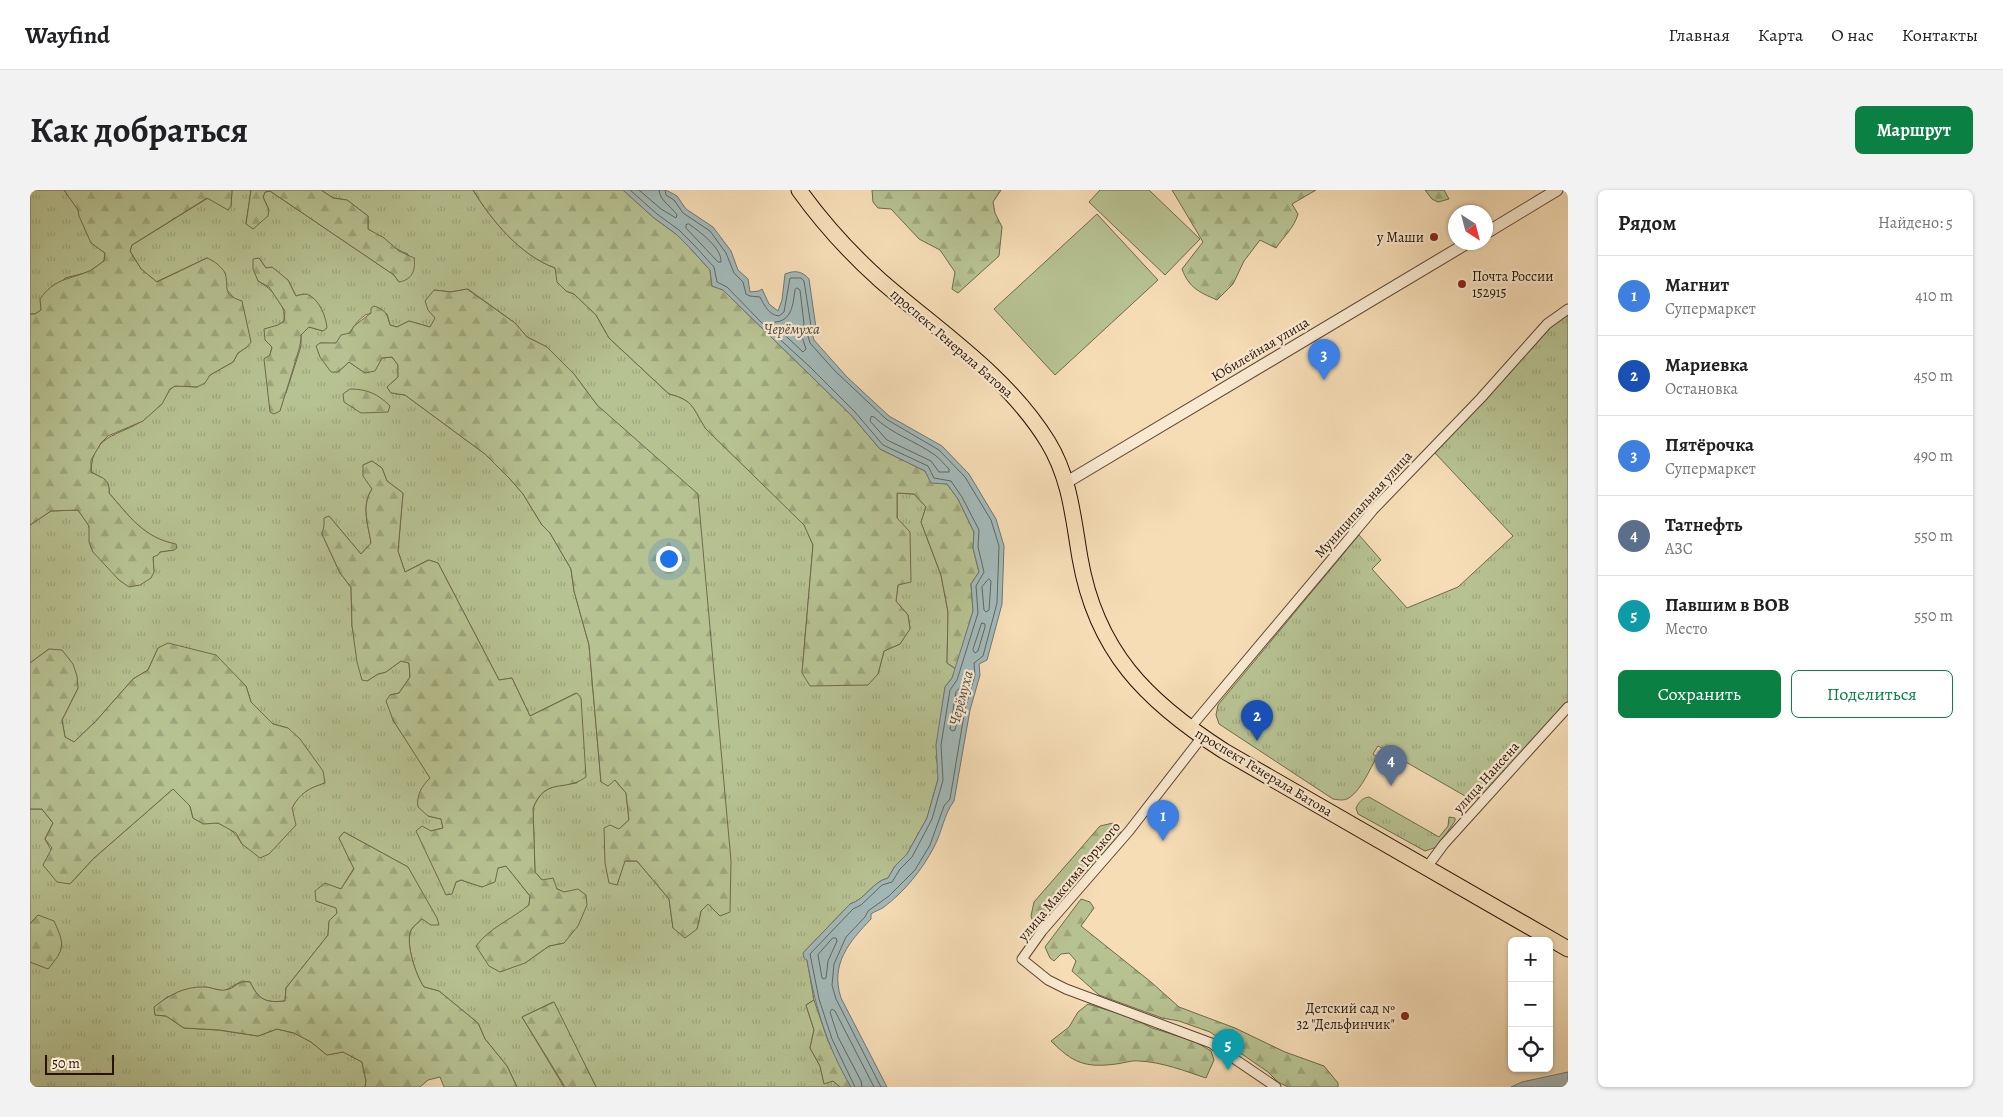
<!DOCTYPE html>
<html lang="ru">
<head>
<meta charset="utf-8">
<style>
  body { margin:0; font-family:Alegreya,serif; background:#f2f2f2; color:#202124 }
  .controls { position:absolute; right:15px; bottom:15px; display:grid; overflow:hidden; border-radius:8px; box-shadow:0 1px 4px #0004 }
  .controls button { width:45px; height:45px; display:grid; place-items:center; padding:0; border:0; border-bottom:1px solid #e0e0e0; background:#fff; color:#202124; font:25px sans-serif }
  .compass { position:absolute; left:1418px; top:15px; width:45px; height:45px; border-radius:50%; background:#fff; box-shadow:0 1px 4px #0004; rotate:144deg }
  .scale { position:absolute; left:15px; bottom:12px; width:69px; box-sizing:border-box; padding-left:5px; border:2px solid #271205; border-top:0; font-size:14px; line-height:18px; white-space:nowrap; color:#271205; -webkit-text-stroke:4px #f9e9d0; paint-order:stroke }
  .you { position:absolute; left:638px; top:368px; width:18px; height:18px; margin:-12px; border:4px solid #fff; border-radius:50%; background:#1a73e8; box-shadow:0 0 0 8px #1a73e833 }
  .badge { display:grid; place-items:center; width:32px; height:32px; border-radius:50%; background:#0b8043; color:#fff; font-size:16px; font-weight:700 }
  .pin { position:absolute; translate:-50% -41px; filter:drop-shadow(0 1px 2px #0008) }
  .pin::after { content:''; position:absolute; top:26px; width:18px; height:15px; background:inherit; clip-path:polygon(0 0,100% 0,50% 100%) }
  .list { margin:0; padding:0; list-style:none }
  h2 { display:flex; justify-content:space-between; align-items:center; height:65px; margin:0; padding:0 20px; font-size:21px }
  h2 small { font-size:16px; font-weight:400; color:#757577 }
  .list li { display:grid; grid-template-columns:32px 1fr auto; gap:15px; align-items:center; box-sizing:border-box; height:80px; padding:0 20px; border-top:1px solid #e0e0e0 }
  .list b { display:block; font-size:19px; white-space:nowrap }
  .list p { margin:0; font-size:16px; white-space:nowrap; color:#757577 }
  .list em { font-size:16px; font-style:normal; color:#757577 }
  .actions { display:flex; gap:10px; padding:15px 20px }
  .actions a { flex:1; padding:11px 0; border:1px solid #0b8043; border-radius:8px; text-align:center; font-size:18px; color:#0b8043 }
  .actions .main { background:#0b8043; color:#fff }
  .icon { flex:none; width:28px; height:28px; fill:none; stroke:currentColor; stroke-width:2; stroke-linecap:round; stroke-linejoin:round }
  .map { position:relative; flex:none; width:1538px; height:897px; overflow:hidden; border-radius:8px }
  header { display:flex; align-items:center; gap:30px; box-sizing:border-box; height:70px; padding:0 25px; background:#fff; border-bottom:1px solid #e0e0e0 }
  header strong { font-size:24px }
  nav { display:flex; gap:28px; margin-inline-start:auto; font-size:18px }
  .intro { display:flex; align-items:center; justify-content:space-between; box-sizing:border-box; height:120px; padding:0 30px }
  h1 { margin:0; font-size:35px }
  .button { padding:12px 22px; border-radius:8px; background:#0b8043; color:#fff; font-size:18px; font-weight:700 }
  main { display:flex; gap:30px; padding:0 30px }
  aside { flex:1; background:#fff; border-radius:8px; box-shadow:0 1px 4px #0004 }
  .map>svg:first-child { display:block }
</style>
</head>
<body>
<header>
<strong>Wayfind</strong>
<nav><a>Главная</a><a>Карта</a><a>О нас</a><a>Контакты</a></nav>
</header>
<div class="intro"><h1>Как добраться</h1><a class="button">Маршрут</a></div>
<main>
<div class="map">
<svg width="1538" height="897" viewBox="0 0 1538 897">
  <defs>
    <pattern id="grass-tufts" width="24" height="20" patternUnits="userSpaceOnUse" patternTransform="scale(1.25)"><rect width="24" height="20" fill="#b7c292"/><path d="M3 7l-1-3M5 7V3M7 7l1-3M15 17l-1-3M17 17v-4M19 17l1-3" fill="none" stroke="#9da67c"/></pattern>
    <pattern id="forest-firs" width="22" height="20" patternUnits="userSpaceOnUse" patternTransform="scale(1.25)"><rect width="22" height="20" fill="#b7c292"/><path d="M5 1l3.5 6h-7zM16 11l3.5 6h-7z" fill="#9da67c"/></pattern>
  </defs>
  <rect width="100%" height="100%" fill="#f6ddb6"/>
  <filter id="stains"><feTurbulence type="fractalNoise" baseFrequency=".004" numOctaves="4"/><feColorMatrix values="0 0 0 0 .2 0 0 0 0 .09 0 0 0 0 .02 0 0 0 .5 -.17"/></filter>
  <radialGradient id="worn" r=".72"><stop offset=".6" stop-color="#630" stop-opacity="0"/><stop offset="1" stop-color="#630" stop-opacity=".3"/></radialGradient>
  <g fill="url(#grass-tufts)" stroke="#6f6a4c" fill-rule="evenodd">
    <path d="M0,0h34c4,7 12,13 14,20 9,22 6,28 27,43l-1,8 -15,11 -24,6 -24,32 -6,4h-5z"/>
    <path d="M202,0h19l-5,34 23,-14 -6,-13 2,-5 5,-1 124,84 5,7 9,-28c-15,-5 -27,-17 -40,-25v-13l-21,-16 -14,-2 -12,-8h152c19,31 47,65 82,78l11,23 8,3 22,21 13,23 60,56c26,6 24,16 37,35l98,95 9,21 -11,128 76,1 6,-23 16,-7 10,-16 -2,-13 -12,-14 2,-16 -1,-92 17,1 12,13 -5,15 20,53 7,37 -1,51 9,6 -4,9 -7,9 -9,71 3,11 -1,10 -11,39 -20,36 -12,12 -7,12c-16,4 -22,21 -38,26l-47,49 4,7 7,40 -8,5 8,25 -4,18 10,18 4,17 9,-2 7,6h-244l-43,-85 -31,15 42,70h-47l-10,-21 -22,-27 -7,-16 -39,-32 -15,-4c-8,-11 -19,-44 -13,-57 2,-4 8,-8 11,-11l-14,-52 -64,-35 -5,6 15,30 -13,21 -16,-5 -9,17 21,7v5l-8,8 -1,14 -42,53 -1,13c-20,2 -26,-1 -35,-19l-8,-1 -18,10 -19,-4 -38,10 -12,10v8l11,1 18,12 35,2 39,6 19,-7 17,4 17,9 16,13 16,-3 19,10 4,19 -1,6h-335v-125l8,-47 -8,9v-115h12l11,14 -8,16 25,45 23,-25 80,-70 17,17 3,12c11,7 14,3 24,5 11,2 20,12 25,21l49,-36 9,-13 11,-7 -23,-60 -15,-4 -22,-22 -5,-16 -88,-38 -10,22 -15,9 -37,42 -22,21 -9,-5 -3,-17 16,-32 -29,-39 -19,14v-138l21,-14 27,-1c3,5 10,12 11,17 3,14 -3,20 10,30l55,15 -1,-15 6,-5 15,-2 1,-6c-31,-6 -46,-28 -66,-51 1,-14 -7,-15 -18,-21 1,-42 34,-35 57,-56 7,-6 13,-12 18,-20 2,-4 4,-7 7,-9 7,-3 17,0 24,0l13,-12 23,-13 5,-9 9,-6 -13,-49 -8,-9 -1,-16 -18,-15 -51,24 -15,-13 -11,-18 2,-6 76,-47 23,8zM229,68l7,10 22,12 8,16 8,-2 19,37 -14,-4 -8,8v11l-15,47 -16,-38 8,-30 6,-4c2,-18 -12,-32 -26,-40zM438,99l47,34 12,14 20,10 27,27 23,31 111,499 -7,7 -4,18 -24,-1 -4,-29 -32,-38h-13l-7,24 2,-56 10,-9 -3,-27 -11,-13 -14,2 -12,-137 -15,-54 -3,-22 -21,-36 -8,-8 -19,-31 -13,-15 -25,-25 -80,-59 -14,-2 -4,-6 11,-10v-12l-6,-8 -10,1 -17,15 -16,-11 -11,10 -18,-29c5,0 12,1 16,0 16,-5 19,-27 35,-30 5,-1 11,1 16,1l3,11 7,2 12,-6 21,6 6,-9 -8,-8 6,-20 17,2zM342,271l10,7 5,13 16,12 -5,58 7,21 23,-12 10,3 61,117 13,-2 18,38 46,-23 1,90c-22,3 -34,2 -44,25l2,64 7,8 21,12 1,51 -15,3 -24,17 -9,-47 13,-11 1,-9 -24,-30 -8,2 -16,19 -21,-7 -5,2 -4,11 -21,-62 12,-3 -2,-9 -13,-3 3,-38 -38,-58 -3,-25 9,-2 11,-16 -1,-14 -8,-2 -15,11 -8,2 -11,7 -15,-55 -1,-39 -11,-14 -18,-39 7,-18 32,38 10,-11c-3,-19 -10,-38 1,-54l-9,-24z"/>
    <path d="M1538,124v389l-81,89 -9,6 -6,2 -94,-54 -5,8 4,3c-8,13 -15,32 -28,41 -5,3 -10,2 -16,1l-114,-75 -3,-9 2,-10 141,-170 22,25 -9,9 35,39 51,-21 55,-51 -78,-83 115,-127z"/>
    <path d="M1339,607l70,40 9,-11 1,-9 6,1v3l-18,26 -12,4 -67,-37 -2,-6c3,-6 6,-10 13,-11z"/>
  </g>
  <g fill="url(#forest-firs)" stroke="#6f6a4c">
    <path d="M34,0h168l-1,16 -3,4 -21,-12 -75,47 -2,6 11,18 16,13 50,-24c6,2 15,9 18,15 5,14 -5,21 17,28l9,41 -4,5 -9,6 -5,9 -23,13 -5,8 -8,4 -22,-1 -5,3 -8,15 -19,17 -35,15 -7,7 -10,17v12c12,7 19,6 18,21 20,23 35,45 67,51l1,4 -3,2 -14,2 -2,3 -5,2 1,15 -3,6 -11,7 -11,2 -10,-7 -26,-28 -4,-10v-16l-11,-16 -27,1 -21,14v-211h5l6,-4 -1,-11c14,-20 27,-19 47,-27 6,-2 12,-8 17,-11l1,-8 -14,-10 -12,-27 -1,-6z"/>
    <path d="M221,0h70l12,8 14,2 21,16v13l16,9 15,13 15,7c2,12 -2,22 -15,24l-5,-7 -124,-84 -5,1 -2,5 6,13 -1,6 -15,13 -7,-5z"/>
    <path d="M443,0h150l31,28 22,16 14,14 20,22 2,16 11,4 128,125 29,34 45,22 6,11 16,2 11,15 16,33 -1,16 6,24 -8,12 2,27 -17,58 -9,-6 1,-51 -7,-37 -20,-53 5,-15 -12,-13 -17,-1v25l13,14 1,50 -13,3 -2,16 12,14 2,14 -10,15 -16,7 -6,23 -10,11 -58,1 -8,-13 11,-128 -9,-20 -98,-96c-13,-19 -11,-29 -37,-35l-60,-56 -13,-23 -22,-21 -8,-3 -9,-9 -2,-14c-35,-13 -63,-47 -82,-78z"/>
    <polygon points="842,0 971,0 963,12 965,23 972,37 969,66 928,103 922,99 925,82 910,60 889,49 861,19 848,18 843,12"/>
    <path d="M1142,0h144l-24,14 6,10c-4,14 -14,22 -22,34l-16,-8 -16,21 -11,23 -16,16c-18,-8 -28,-12 -35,-31l21,-27z"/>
    <polygon points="1395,0 1414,0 1419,9 1408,12 1402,9"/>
    <path d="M229,68l7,10 6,-1 16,13 8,16c4,-1 9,-3 13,-1 11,6 17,22 18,33l-4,3 -14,-4 -8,8c0,12 -4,19 -7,31 -5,15 -9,30 -14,45l-6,3 -4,-2 -6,-53 6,-4 2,-8 -7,-7 -1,-11 14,-4 6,-4 1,-10 -16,-24 -11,-6 -5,-12v-10z"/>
    <path d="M437,99l48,34 12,14 20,10 27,27 23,31 101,89 33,367 -1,51 -10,4 -12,-12 -7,7 -4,18 -12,9 -12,-10 -4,-29 -32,-38h-12l-8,24 -8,-2 -4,-20 -1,-35 6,-3 9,4 10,-9 -3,-27 -11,-13 -7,6 -7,-4 -12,-137 -15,-54 -3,-22 -21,-36 -8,-8 -19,-31 -13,-15 -25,-25 -80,-59 -14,-2 -4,-6 11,-10v-12l-6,-8 -10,1 -7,13 -10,2 -16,-11 -11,10h-7l-11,-15 -4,-11 4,-3h16l5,-8 9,-2 4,-7 17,-13v-5l3,-2c12,4 13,8 16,19l7,2 12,-6 21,6 5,-9 -7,-8 -3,-9 9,-11 17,2z"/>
    <path d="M320,199c17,0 28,5 40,17l-2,6 -27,1 -17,-11 -1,-8z"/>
    <path d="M342,271l10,7 5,13 16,12 -5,58 7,21 24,-12 9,3 61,117 13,-2 18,38 47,-23 4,5 5,79c-22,16 -40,-1 -53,31l2,64 7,8 11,-2 4,11 7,3 14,-3 8,6 1,10 -9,21 -14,17 -15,3 -24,17 -25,9 -11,-6 -13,-20c13,-18 36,-27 53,-41l1,-9 -24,-30 -8,2 -3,14 -13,5 -21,-7 -5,2 -4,12 -6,1 -30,-64 6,-5 9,5 12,-3 -2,-9 -13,-3 -10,-9c-2,-12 4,-21 12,-29l-37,-58 -7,-19 4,-6 9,-2 11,-16 -1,-14 -8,-2 -15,11 -8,2 -11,7 -5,-1 -5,-18 -5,-36 -1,-39 -11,-14 -18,-39 2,-8v-8l5,-2 32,38 10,-11c-3,-19 -10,-37 1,-54l-9,-13v-11z"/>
    <path d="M138,453l48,12 30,31 5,16 22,22 15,4 12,11 23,32 2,12c-16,5 -25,10 -33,25l4,17 -27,29 -9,4 -18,-14 -6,-11 -18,-10 -15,1 -10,-6 -3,-12 -17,-17 -80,70 -23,25 -13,-2 -14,-17 9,-17 -7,-9 8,-16 -11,-14h-12v-146l19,-14 13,1 11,14 4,12 1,12 -16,32 3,17 9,5 22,-21 37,-42 15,-9 10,-22z"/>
    <polygon points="1083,633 1092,644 1011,738 1004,735 1001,726 1004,712 1070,636"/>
    <path d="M314,642l64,35 29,51 2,7h-8l-9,-6c-3,3 -9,7 -11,11 -6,13 5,46 13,57l15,4 39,32 7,16 22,27 10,21h-73l-4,-10 -12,3 -8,7h-55l1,-6 -4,-19 -19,-10 -16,3 -16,-13 -17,-9 -17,-4 -19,7 -39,-6 -35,-2 -18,-12 -11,-1 -1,-8c15,-12 31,-21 51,-20 6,0 13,4 20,3 11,-1 11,-10 25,-8 9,18 15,21 35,19l1,-13 42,-53 1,-14 8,-8 -1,-5 -20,-7 -1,-10 10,-8 16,6 13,-20 -15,-31z"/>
    <polygon points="1051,709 1060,712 1064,718 1051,736 1121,792 1149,817 1205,838 1255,862 1294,876 1308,893 1308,897 1258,897 1248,892 1238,882 1180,842 1149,831 1132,828 1069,805 1042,781 1046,771 1039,763 1031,764 1024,771 1020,768 1015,757"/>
    <path d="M8,725l16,6c11,24 11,28 -6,48l-18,-7v-38z"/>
    <polygon points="784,810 798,851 821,897 810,897 803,891 794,894 790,876 780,858 784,840 776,815"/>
    <polygon points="524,812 566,897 535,897 492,827"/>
    <path d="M1058,814l42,13 22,11 42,13 17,10 3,9 -8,18c-21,-7 -44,-16 -67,-17 -7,-1 -15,2 -23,3 -31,4 -43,-1 -65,-23l18,-14 9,-15z"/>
  </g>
  <g fill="#b7c292" stroke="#6f6a4c">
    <polygon points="1070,0 1119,0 1170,49 1135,85 1059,12"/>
    <polygon points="1067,24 1128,90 1025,185 964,119"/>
  </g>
  <g fill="#a2b9b9" stroke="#717671">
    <path d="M593,0h43l11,6 9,13 27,18 18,24 7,19 10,9 2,13 9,-1 3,-2 7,15 9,7 4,-11 3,-26c10,-4 17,-3 24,5l7,49 -4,5 2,7 33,37 42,39 53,30 27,28 27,45 8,27 -2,58 -15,56 -8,4 1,11 -10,35 -16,91c-10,13 -12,31 -20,46 -12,23 -29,44 -50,60 -4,3 -9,4 -13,7v5c-22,23 -41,45 -30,79l46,89h-36c-24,-40 -36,-81 -44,-127l-3,-2 -1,-5 47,-49c16,-5 22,-22 38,-26l7,-12 12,-12 20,-36 11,-39 -2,-34 9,-58 7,-9 21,-67 -2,-27 8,-12 -6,-24 1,-16 -16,-33 -11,-15 -16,-1 -6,-12 -45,-22 -29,-34 -128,-125 -11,-4 -2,-16 -20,-22 -14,-14 -22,-16z"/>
    <polygon points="1538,882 1538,897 1481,897 1492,892"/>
  </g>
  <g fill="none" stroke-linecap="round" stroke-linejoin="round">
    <g stroke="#64665f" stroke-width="1">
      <polyline points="600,0 627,24 649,40 664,55 684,77 687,92 697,97 732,133 779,176 825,222 853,255 898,276 904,288 921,291 932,307 949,340 948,357 954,382 946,396 948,423 927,490 920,500 911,555 913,590 902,629 882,667 870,679 862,692 852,695 831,715 823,719 780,764 789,809 802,849 825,897"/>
      <path d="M609,0l22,19 15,9 1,-3c-6,-9 -17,-14 -18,-25"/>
      <path d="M635,0l1,5 8,5 9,13 27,18 16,22 8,20 9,9 3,12 4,2 10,1c4,8 9,18 19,19l5,-4 6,-34h11l3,3 7,45 -4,7 3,10 24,27 52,49 53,31 26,27 26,43 8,26 -2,57 -14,53 -9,7 1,12 -10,34 -15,90 -6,7 -14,39 -15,25 -26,26 -21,15 -3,6 -19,20 -12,27 -2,21 4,14 45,88"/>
      <path d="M659,34c11,8 33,24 32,38h-3l-32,-34v-3z"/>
      <path d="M767,98l3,2 4,34 -3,10 5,15 -3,3 -29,-27 1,-3c17,-1 18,-18 20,-32z"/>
      <path d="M844,227c18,17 41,24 61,38 5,4 9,9 14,14v3h-10l-8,-11 -44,-21 -17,-19 1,-4z"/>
      <polygon points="959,389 961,391 959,420 956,422 954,420 952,397"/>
      <polygon points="952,433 955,434 955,437 948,461 945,463 943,460"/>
      <polygon points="934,494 936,497 925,540 922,541 920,539 926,502"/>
      <polygon points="803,748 806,748 807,751 798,771 796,788 794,789 792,788 788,765"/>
      <polyline points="832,897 831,891 808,847 800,822 802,819 805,821 844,897"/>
    </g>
    <defs>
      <g id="minor">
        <polyline points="1160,538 1343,320 1451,208 1517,134 1538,119"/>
        <polyline points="1172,547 1099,641 1012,741 992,769 1018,790 1036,799 1181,853 1246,897"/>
        <polyline points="1397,677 1414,654 1538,517"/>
      </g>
      <g id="tertiary">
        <polyline points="1456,43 1527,0"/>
        <polyline points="1037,292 1439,52"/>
      </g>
      <path id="primary" d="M769,0c23,32 51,63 81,90 57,50 127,95 168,162 22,36 25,75 32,116 16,93 66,143 144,193l344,198"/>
    </defs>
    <use href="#minor" stroke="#5b4531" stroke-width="11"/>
    <use href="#tertiary" stroke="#5b4531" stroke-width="13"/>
    <use href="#primary" stroke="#271205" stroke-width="17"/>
    <use href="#minor" stroke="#f9e9d0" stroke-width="9"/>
    <use href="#tertiary" stroke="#f9e9d0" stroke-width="11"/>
    <use href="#primary" stroke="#f6ddb6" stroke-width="15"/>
  </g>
  <g fill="#8f2418" stroke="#f9e9d0" stroke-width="2">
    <circle cx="1404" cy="47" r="5"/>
    <circle cx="1432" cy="94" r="5"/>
    <circle cx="1375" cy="826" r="5"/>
  </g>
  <g text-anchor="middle" stroke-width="4.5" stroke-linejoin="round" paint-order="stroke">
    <g font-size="14" fill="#271205" stroke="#f9e9d0" text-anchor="end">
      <text x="1394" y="52">у Маши</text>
      <text x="1442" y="91" text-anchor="start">Почта России<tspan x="1442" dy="16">152915</tspan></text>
      <text x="1365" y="823">Детский сад №<tspan x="1365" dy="16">32 "Дельфинчик"</tspan></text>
    </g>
    <g font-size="14" fill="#271205" stroke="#f9e9d0">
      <text transform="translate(922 153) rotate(41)" y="5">проспект Генерала Батова</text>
      <text transform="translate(1230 159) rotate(-31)" y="5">Юбилейная улица</text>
      <text transform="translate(1333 314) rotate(-48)" y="5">Муниципальная улица</text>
      <text transform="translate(1234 582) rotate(31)" y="5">проспект Генерала Батова</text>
      <text transform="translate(1456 587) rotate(-48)" y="5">улица Нансена</text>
      <text transform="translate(1039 691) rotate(-50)" y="5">улица Максима Горького</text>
    </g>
    <g font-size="15" font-style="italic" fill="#524c44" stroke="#f9e9d0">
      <text x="762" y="144">Черёмуха</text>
      <text transform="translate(931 508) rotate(-75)" y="5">Черёмуха</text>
    </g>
  </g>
  <rect width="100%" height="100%" filter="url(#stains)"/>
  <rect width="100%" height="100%" fill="url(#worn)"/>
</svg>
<div class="controls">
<button>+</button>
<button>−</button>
<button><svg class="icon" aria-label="locate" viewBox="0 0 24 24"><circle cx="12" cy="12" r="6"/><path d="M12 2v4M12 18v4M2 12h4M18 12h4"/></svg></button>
</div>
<svg class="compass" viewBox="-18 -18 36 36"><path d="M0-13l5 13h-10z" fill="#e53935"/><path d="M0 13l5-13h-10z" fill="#757577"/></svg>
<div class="scale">50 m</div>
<div class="you"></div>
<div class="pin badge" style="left:1133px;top:651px;background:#3f7fe0">1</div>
<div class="pin badge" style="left:1227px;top:551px;background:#1a4fb4">2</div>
<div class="pin badge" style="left:1294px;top:190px;background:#3f7fe0">3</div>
<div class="pin badge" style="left:1361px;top:596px;background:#5c6f8a">4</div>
<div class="pin badge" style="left:1198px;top:880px;background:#0f9aa8">5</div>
</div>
<aside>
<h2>Рядом<small>Найдено: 5</small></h2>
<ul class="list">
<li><span class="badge" style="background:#3f7fe0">1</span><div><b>Магнит</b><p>Супермаркет</p></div><em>410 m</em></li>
<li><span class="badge" style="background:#1a4fb4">2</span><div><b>Мариевка</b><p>Остановка</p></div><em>450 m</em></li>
<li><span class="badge" style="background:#3f7fe0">3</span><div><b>Пятёрочка</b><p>Супермаркет</p></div><em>490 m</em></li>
<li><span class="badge" style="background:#5c6f8a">4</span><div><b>Татнефть</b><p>АЗС</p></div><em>550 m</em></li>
<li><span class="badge" style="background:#0f9aa8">5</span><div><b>Павшим в ВОВ</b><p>Место</p></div><em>550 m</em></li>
</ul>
<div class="actions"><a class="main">Сохранить</a><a>Поделиться</a></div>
</aside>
</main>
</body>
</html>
